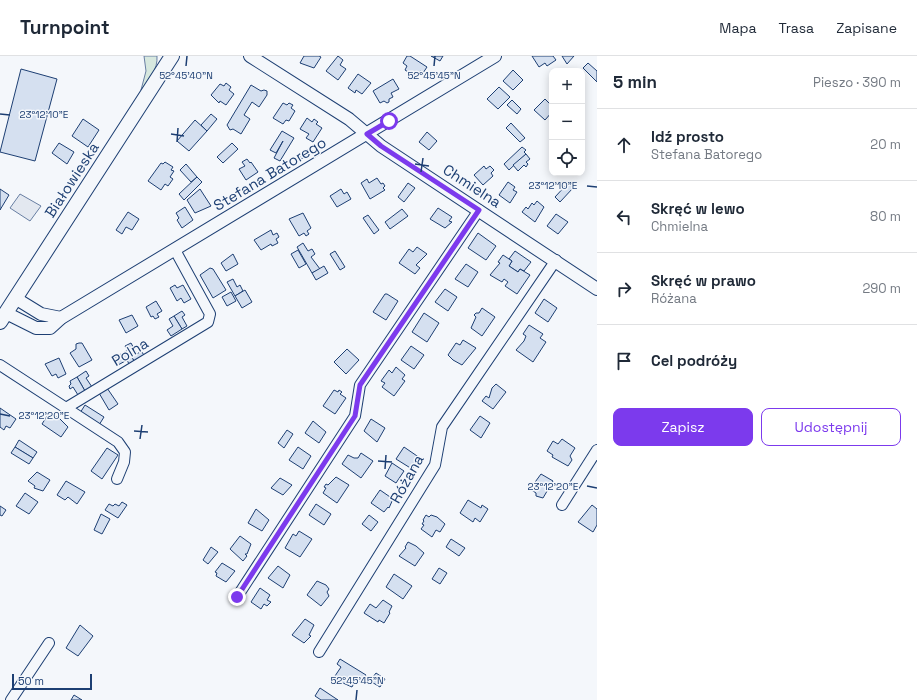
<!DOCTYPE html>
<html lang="pl">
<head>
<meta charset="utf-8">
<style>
  body { margin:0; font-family:"Space Grotesk",sans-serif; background:#f6f6f7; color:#1f2937 }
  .controls { position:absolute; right:12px; top:12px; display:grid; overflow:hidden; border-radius:8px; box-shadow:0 2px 10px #0003 }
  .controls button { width:36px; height:36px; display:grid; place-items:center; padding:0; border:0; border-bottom:1px solid #e0e1e3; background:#fff; color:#1f2937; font:20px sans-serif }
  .scale { position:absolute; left:12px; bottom:10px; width:80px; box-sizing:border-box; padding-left:4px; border:2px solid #1d3f73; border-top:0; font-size:11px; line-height:14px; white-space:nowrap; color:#1d3f73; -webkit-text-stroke:3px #f4f7fb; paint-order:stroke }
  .stop { position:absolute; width:12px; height:12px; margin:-9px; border:3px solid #7c3aed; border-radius:50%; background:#fff }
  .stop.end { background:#7c3aed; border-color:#fff; box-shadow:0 1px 4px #0008 }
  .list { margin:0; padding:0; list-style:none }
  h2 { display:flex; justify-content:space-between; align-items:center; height:52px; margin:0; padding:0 16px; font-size:17px }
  h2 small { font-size:13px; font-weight:400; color:#747a83 }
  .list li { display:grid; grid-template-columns:26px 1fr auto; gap:12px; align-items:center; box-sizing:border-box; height:72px; padding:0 16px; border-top:1px solid #e0e1e3 }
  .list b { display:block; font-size:15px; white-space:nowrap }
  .list p { margin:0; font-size:13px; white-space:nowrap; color:#747a83 }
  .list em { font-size:13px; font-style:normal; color:#747a83 }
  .actions { display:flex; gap:8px; padding:12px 16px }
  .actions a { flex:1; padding:9px 0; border:1px solid #7c3aed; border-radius:8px; text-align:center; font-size:14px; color:#7c3aed }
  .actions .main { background:#7c3aed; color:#fff }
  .icon { flex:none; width:22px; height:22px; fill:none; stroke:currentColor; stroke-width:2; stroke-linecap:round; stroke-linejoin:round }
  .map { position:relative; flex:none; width:597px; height:644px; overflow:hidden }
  header { display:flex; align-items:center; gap:24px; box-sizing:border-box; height:56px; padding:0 20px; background:#fff; border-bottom:1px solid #e0e1e3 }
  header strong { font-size:19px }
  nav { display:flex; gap:22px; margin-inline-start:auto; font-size:14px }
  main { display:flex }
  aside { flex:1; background:#fff }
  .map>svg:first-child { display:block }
</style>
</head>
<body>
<header>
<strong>Turnpoint</strong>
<nav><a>Mapa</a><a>Trasa</a><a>Zapisane</a></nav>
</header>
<main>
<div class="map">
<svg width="597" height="644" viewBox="0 0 597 644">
  <rect width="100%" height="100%" fill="#f4f7fb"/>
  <path fill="#d7e8df" stroke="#687fa3" d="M144,0h13c1,13 -8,25 -16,34l5,-19z"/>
  <polygon fill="#e3e8f0" stroke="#687fa3" points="20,138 41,150 30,165 10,152"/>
  <g fill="#d5e0f0" stroke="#1d3f73">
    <polygon points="304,0 319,0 321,1 314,12 300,7"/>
    <polygon points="338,0 343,4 340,9 346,13 338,24 326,15"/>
    <polygon points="407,0 410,0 427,11 423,17 420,15 416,21 405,14 407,10 403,7"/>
    <polygon points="431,0 443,0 440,5"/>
    <polygon points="532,0 553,0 556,4 547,10 545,7 539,11"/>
    <polygon points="562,0 574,0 567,8"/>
    <polygon points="588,7 597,15 597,26 583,12"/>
    <polygon points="21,13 57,23 35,105 0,96"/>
    <polygon points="513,14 523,24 513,34 503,25"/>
    <polygon points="358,18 371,27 362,38 356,34 355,37 348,32"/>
    <polygon points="393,23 399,33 391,37 393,41 389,43 389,46 387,47 384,45 380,47 373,35"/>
    <polygon points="226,27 231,31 229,34 234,38 226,49 220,45 219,47 211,39 220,28 224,30"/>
    <polygon points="251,29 261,35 264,34 267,35 267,39 259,51 252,46 244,59 250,63 241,78 233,73 230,74 227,69"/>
    <polygon points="499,31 510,41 498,53 487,43"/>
    <polygon points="545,43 552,50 552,56 545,64 534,54"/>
    <polygon points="512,44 521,53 517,58 507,49"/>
    <polygon points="283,47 287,49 289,47 293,49 291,52 295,55 289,65 286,64 283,68 273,62"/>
    <polygon points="211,58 217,63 207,75 201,69"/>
    <polygon points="307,62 312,66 314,63 318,66 316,68 322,72 313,86 306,82 309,78 300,73"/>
    <polygon points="83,63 99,74 88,91 72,80"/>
    <polygon points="195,64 207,75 189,95 177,85"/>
    <polygon points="511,67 525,82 520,86 506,72"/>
    <polygon points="282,75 294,82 280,105 274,102 283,85 276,97 270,94"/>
    <polygon points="427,76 437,85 429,94 419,86"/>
    <polygon points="59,87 74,96 67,108 52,97"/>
    <polygon points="232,87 238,93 223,107 217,101"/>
    <polygon points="522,91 526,94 524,96 526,98 509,114 504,108"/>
    <polygon points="310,92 313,96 301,103 299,99"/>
    <polygon points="526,98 530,103 526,106 528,108 526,111 524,109 518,115 513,109"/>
    <polygon points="247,103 250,107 251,106 258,116 246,124 239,113 245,110 242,106"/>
    <polygon points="165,106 173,111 171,114 174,115 170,121 173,123 168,130 165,128 161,134 148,125 161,107 163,108"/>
    <polygon points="186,108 197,121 191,126 180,114"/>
    <polygon points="484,110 486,113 490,110 494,114 491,117 493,120 483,129 474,119"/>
    <polygon points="197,121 202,126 184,144 179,138"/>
    <polygon points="377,122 381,128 383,127 385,130 383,132 385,134 370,143 361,127 367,123 369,127"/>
    <polygon points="508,126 515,131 513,134 517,136 510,147 499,139"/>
    <polygon points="408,127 415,132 404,146 398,141"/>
    <polygon points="568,127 573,132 560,146 555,141"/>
    <polygon points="0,133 9,139 0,154"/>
    <polygon points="200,133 211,150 195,157 187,144"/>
    <polygon points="341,133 344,138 347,136 351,143 337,151 330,140"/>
    <polygon points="537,145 544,151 535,166 522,156 526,151 528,153 532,147 534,149"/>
    <polygon points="185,151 193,164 182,172 177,164 179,162 176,157"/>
    <polygon points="438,152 452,161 449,165 452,166 445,172 430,163"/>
    <polygon points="402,153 408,160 390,173 385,166"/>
    <polygon points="128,156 139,163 132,174 126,171 122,178 116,174"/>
    <polygon points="303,157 311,172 307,175 309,178 306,180 304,177 299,180 289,163"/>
    <polygon points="556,158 568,166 558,178 547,170"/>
    <polygon points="368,159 379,174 374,178 363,162"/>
    <polygon points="271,174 273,179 277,177 279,181 276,183 278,187 272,190 271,188 261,194 254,184"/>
    <polygon points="478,177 496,190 486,204 468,192"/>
    <polygon points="303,187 308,195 312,193 315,198 311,201 320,213 312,217 297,191"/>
    <polygon points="417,191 427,198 416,209 420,212 415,218 399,207 409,193 413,196"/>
    <polygon points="298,194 306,208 299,212 291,198"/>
    <polygon points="335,195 345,211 340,214 330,198"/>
    <polygon points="515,195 531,206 524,215 520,213 518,216 509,210 512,205 509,203"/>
    <polygon points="233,198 238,208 226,215 221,207"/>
    <polygon points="503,199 512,205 509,210 518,216 520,213 530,219 517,238 505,230 508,226 504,223 502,226 490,219 500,207 498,206"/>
    <polygon points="466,208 478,216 468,231 455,223"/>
    <polygon points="324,210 328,217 316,224 312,217"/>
    <polygon points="210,212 213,213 226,234 213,242 200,219"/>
    <polygon points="233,223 237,231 240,229 243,235 235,240 227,226"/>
    <polygon points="175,229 177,232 183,229 191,243 184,247 181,242 177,245 170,232"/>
    <polygon points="445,233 457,241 448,255 435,246"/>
    <polygon points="245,234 252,246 242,252 235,240"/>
    <polygon points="231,236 236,245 227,250 222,241"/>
    <polygon points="385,238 387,238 398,245 386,264 373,256"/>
    <polygon points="544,243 557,252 548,266 535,257"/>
    <polygon points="156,245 162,255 157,258 159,261 155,263 153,260 151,261 146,251"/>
    <polygon points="482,252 495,261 482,280 471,272 476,261 474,259 476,257 479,257"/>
    <polygon points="182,255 185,259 182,261 187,270 182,273 174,260"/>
    <polygon points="424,257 439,267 427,286 412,276"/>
    <polygon points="132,259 138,270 126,277 119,264"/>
    <polygon points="174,260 182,273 171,280 167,274 173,270 169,263"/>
    <polygon points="529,269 543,278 540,282 546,286 533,306 516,294 524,285 526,280 523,278"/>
    <polygon points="463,284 476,292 462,309 453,304 448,299 456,287 460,289"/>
    <polygon points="79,287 82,287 92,304 79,311 70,297 76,293 76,288"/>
    <polygon points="131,287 137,298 141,295 144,299 134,305 125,290"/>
    <polygon points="411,290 424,299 414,313 401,304"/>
    <polygon points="347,293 359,304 346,318 334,306"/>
    <polygon points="128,294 134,305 129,308 127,304 118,309 114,302"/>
    <polygon points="59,302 66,318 58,322 56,318 52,320 45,308"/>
    <polygon points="396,311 405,319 402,323 405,325 394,340 382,331 385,327 381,325 389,314 392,317"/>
    <polygon points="86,315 89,320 86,322 92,331 85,335 77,321"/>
    <polygon points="77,321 85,335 78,339 73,331 70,333 69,330 71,328 70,325"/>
    <polygon points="496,328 506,336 493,353 482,345 486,340 489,342 492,332"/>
    <polygon points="107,332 118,348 109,354 99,337"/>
    <polygon points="334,334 338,336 339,334 342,336 340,338 346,342 335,358 323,350"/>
    <polygon points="85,349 104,361 99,369 80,357"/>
    <polygon points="0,352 16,363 10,372 6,370 4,374 0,371"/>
    <polygon points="49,357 59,362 68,371 61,381 42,368"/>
    <polygon points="480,360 490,367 481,382 470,374"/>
    <polygon points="371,363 385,372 377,386 364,375"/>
    <polygon points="313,365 326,376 319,387 305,377"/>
    <polygon points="287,374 293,378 284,392 278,387"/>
    <polygon points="562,383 575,392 570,400 572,404 568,410 552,401 553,399 547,395 553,385 558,388"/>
    <polygon points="19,384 37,396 33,402 15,391"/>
    <polygon points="15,391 33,402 29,408 11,397"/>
    <polygon points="298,391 311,400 303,413 289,404"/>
    <polygon points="404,391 420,402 412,413 396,403"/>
    <polygon points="107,392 118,399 102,423 91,415"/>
    <polygon points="361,397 373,405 361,422 342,408 348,399 354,402 358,402"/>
    <polygon points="392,407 404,415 396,427 385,420"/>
    <polygon points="37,416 50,424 43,435 34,432 35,430 28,425"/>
    <polygon points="541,418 553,425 543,442 536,440 536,437 530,433"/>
    <polygon points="336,421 349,429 337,447 323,437 326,432 324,431 326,428 328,429"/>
    <polygon points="280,422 292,429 283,439 271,432"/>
    <polygon points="66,425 85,436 77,448 68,441 65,444 57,439"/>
    <polygon points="380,434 393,443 389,452 388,451 384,456 371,447"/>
    <polygon points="25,437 38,446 29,458 16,450"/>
    <polygon points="468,444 481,452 482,449 488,453 480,466 475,462 473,466 460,457"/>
    <polygon points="122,446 127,449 118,462 105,454 109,448 113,450 115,448 119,450"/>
    <polygon points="316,448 331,458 324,469 309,459"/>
    <polygon points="592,449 597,453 597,469 593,476 578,466"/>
    <polygon points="0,450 6,454 2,460 0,459"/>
    <polygon points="256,453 269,464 262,475 248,467"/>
    <polygon points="101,458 110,463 102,478 94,474"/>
    <polygon points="369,459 378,466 371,475 362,468"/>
    <polygon points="426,459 429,461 431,459 437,461 445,468 440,476 436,474 432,481 421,473 424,469 422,468 424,465 423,464"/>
    <polygon points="299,475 312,483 300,501 285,492 293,478 296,480"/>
    <polygon points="240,480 251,488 247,498 245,498 247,500 243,505 230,493"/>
    <polygon points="451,483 465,492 459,500 446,491"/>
    <polygon points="408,486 416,490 424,497 415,510 399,500 406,492 405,491"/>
    <polygon points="211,491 218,496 208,508 203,504"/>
    <polygon points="222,507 235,515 226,526 216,520 217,517 215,516"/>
    <polygon points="278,510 290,519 283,532 268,522"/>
    <polygon points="439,512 447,517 440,528 432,523"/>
    <polygon points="394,518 412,530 403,543 386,531"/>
    <polygon points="317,525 326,529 329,533 327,536 329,540 321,550 307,539"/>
    <polygon points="260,532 270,539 267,544 271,546 267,550 264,548 261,553 251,546"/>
    <polygon points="383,544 392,550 389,556 390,557 384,567 379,564 378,566 364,557 370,548 376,552"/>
    <polygon points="305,563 314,569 309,579 311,580 304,587 292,579"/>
    <polygon points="80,569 93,580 78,600 66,592"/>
    <polygon points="340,603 366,619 361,626 356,623 352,631 343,627 335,620 341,611 337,608"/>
    <polygon points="376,617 385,623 380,631 370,625"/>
    <polygon points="320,632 338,644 321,644 315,640"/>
    <polygon points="74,639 82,644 71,644"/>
  </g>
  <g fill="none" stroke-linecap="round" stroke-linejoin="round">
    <defs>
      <g id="minor">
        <polyline points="0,309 66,352 208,266 210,258 175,194"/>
        <polyline points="66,352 118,386 125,396 124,406 117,423"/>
        <polyline points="562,449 597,394"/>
        <polyline points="237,541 355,360 360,329 479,154"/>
        <polyline points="319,596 435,409 442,371 556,204"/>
        <polyline points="11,644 49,587"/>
      </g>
      <g id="tertiary">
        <polyline points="250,0 349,63 381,90 597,233"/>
        <polyline points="15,242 41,258 61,262"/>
        <polyline points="6,257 36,272 50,272 61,262 495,0"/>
      </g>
      <polyline id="secondary" points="0,266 172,0"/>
    </defs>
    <use href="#minor" stroke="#1d3f73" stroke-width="12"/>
    <use href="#tertiary" stroke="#1d3f73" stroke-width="14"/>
    <use href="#secondary" stroke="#1d3f73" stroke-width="16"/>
    <use href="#minor" stroke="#f4f7fb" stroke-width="10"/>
    <use href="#tertiary" stroke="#f4f7fb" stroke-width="12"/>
    <use href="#secondary" stroke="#f4f7fb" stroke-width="14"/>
  </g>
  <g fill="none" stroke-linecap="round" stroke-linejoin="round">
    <polyline stroke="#7c3aed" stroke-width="5" points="237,541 355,360 360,329 479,154 381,90 367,78 389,65"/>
  </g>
  <path fill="none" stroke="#1d3f73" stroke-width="1.5" d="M186,10l1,-10M434,10l1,-10M0,58l10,1M171,78l13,2M177,86l1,-14M415,108l14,2M421,116l2,-14M587,130l10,1M0,358l10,2M134,375l14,1M140,383l2,-14M378,405l14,1M385,413l1,-14M587,430l10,2M356,644l1,-10"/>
  <g text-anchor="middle" stroke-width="3" stroke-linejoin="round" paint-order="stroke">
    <g font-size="15" fill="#1d3f73" stroke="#f4f7fb">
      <text transform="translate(270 118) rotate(-31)" y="5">Stefana Batorego</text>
      <text transform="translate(72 124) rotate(-57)" y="5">Białowieska</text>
      <text transform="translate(472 130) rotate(33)" y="5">Chmielna</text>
      <text transform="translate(130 296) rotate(-31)" y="5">Polna</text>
      <text transform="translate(407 423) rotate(-61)" y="5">Różana</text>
    </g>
  </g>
  <g font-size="10" text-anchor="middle" fill="#1d3f73" stroke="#f4f7fb" stroke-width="3" stroke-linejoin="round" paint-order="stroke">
    <text x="186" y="23">52°45'40"N</text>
    <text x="434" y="23">52°45'45"N</text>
    <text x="44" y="62">23°12'10"E</text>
    <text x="553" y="133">23°12'10"E</text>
    <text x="44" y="363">23°12'20"E</text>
    <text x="553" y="434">23°12'20"E</text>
    <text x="357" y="628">52°45'45"N</text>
  </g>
</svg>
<div class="controls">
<button>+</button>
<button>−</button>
<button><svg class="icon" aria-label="locate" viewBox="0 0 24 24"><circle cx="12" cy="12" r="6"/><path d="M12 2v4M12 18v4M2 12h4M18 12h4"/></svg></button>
</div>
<div class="scale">50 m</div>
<div class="stop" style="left:389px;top:65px"></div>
<div class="stop end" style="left:237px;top:541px"></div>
</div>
<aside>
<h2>5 min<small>Pieszo · 390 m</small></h2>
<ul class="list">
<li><svg class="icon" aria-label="ahead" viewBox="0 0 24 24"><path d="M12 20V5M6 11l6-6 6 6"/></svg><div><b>Idź prosto</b><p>Stefana Batorego</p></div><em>20 m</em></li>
<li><svg class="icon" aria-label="left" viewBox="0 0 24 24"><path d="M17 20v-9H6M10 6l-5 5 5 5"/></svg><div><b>Skręć w lewo</b><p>Chmielna</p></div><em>80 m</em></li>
<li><svg class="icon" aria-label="right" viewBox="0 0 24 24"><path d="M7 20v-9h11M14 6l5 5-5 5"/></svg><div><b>Skręć w prawo</b><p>Różana</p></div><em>290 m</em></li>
<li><svg class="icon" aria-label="arrive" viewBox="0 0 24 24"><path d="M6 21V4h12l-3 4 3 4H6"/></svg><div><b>Cel podróży</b></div></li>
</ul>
<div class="actions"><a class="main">Zapisz</a><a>Udostępnij</a></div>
</aside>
</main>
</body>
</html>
